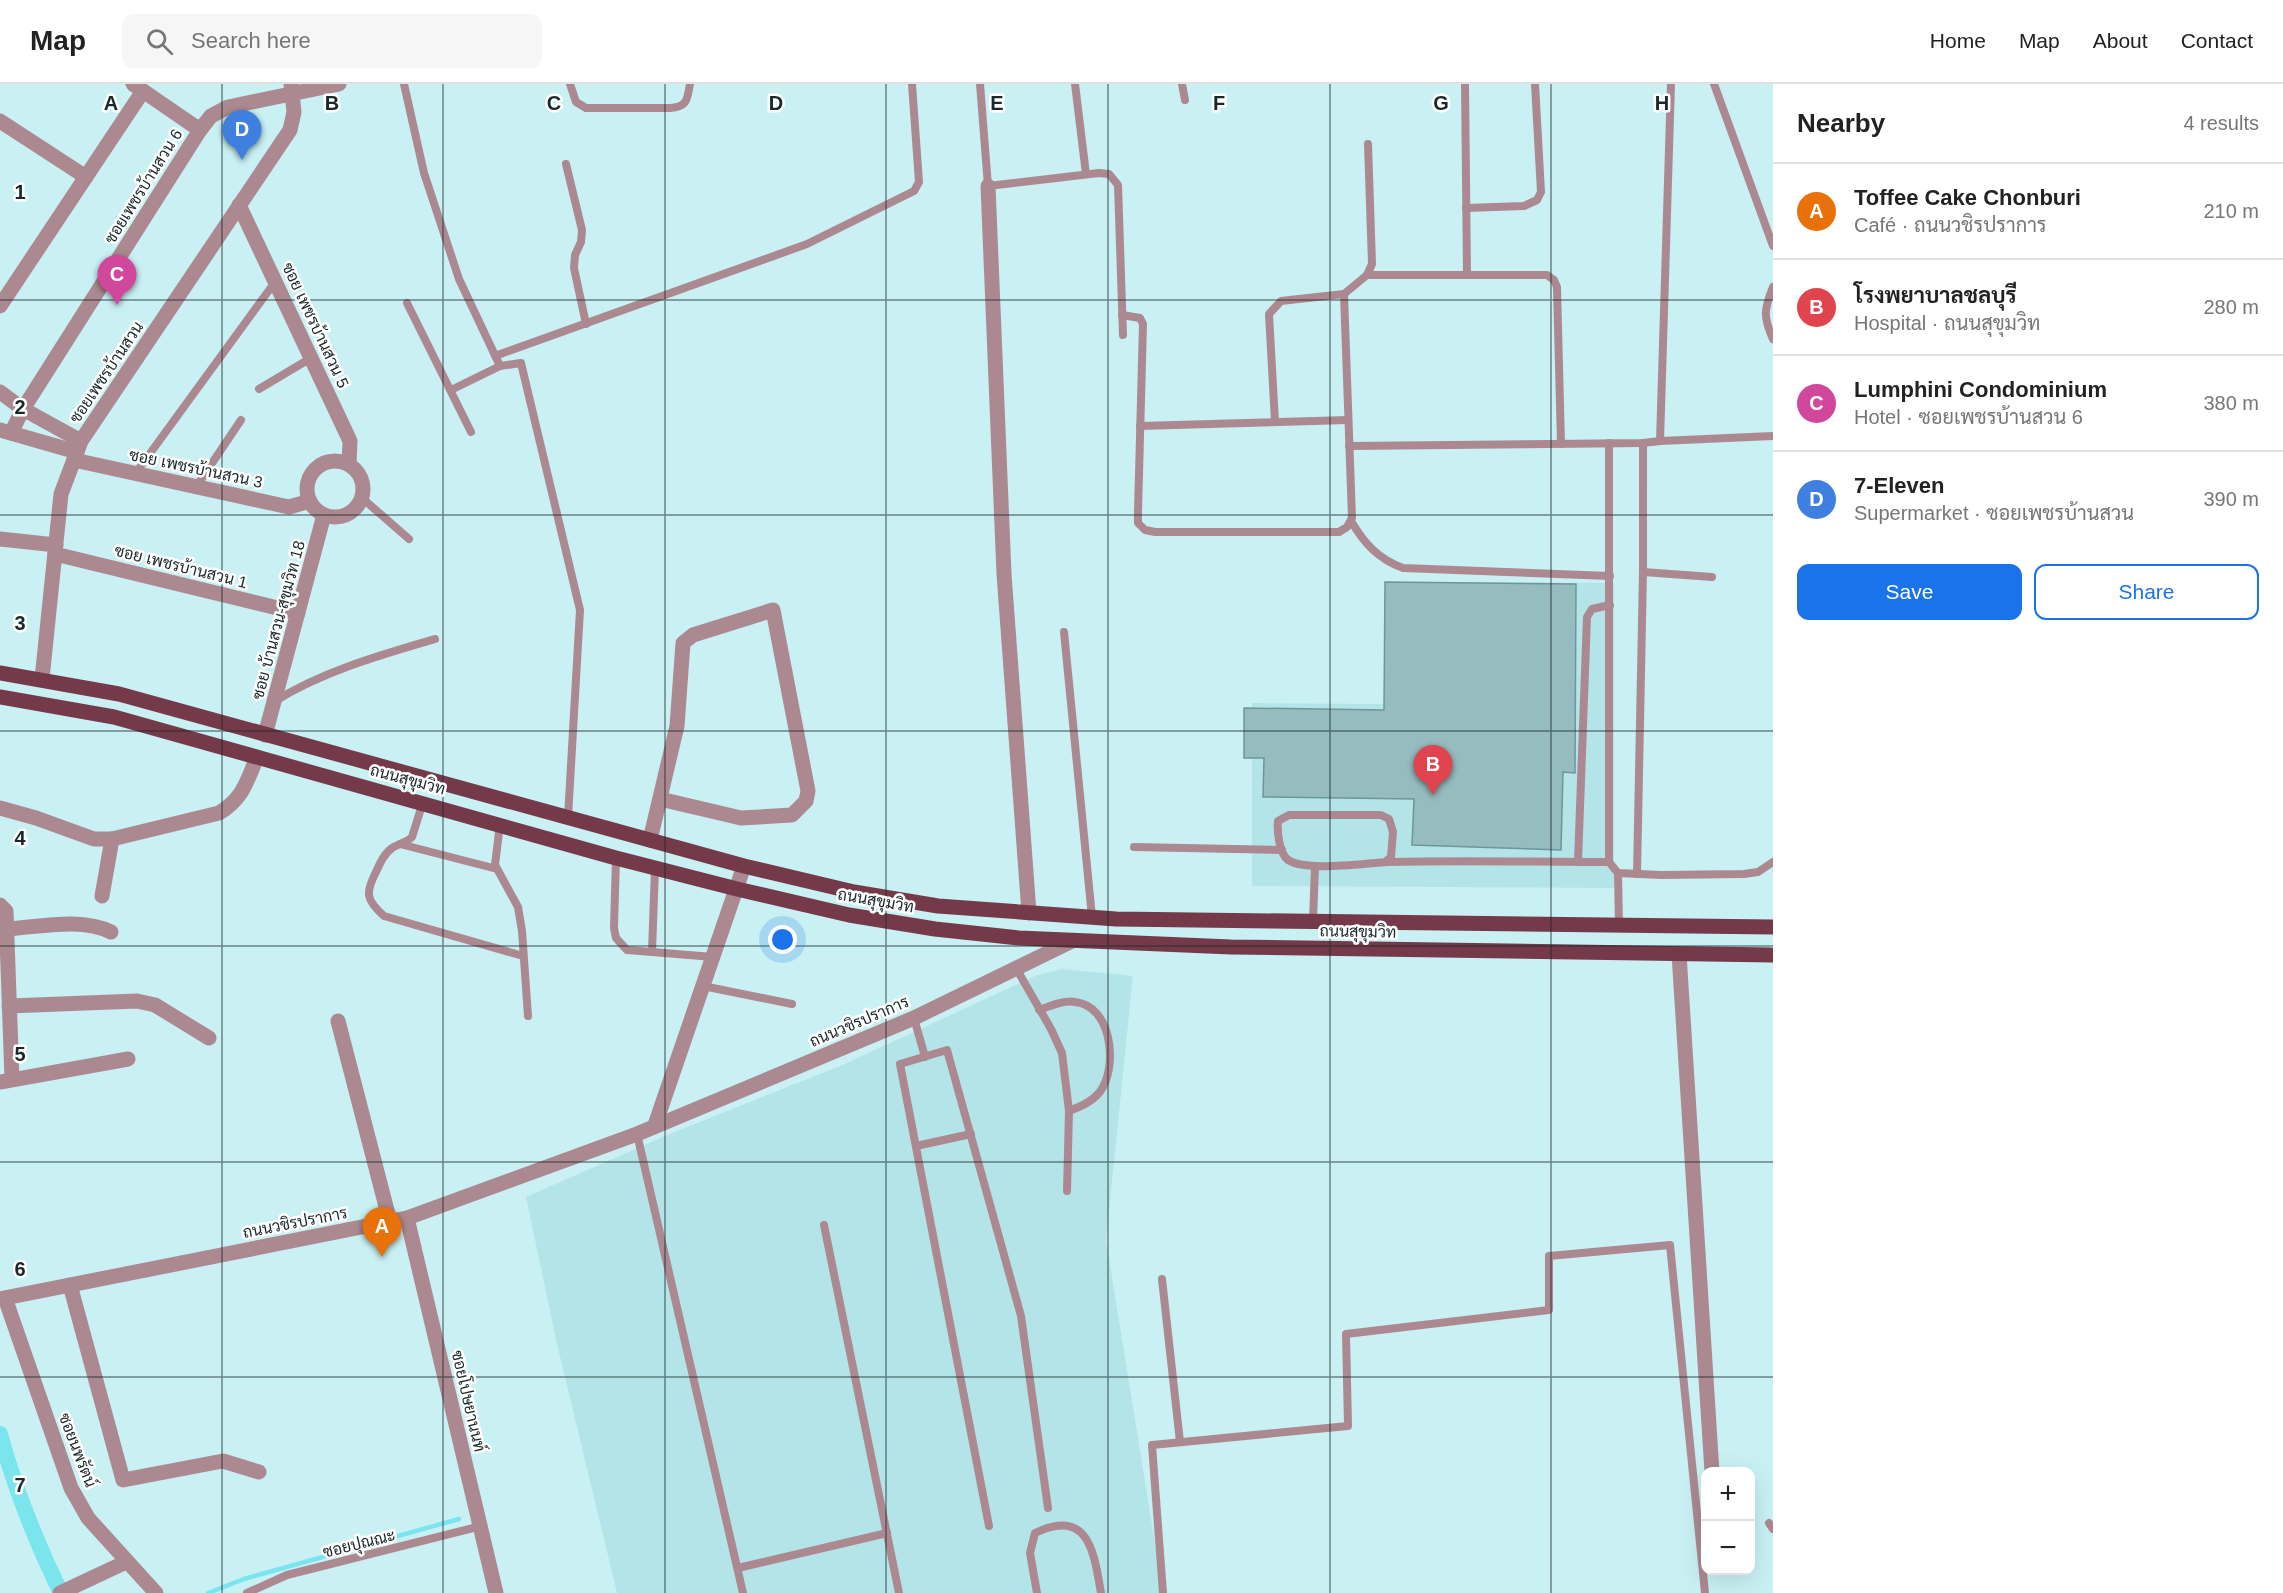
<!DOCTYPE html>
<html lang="en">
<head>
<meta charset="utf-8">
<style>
  body { margin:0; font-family:Arial,Sarabun,sans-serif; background:#f6f6f6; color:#222 }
  .controls { position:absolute; right:18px; bottom:18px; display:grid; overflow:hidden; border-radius:12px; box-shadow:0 6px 24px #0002 }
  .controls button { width:54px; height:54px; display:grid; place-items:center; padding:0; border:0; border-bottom:2px solid #e0e0e0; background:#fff; color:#222; font:30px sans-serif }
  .you { position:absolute; left:783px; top:856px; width:21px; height:21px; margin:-15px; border:4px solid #fff; border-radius:50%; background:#1a73e8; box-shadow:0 0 0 9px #1a73e833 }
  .badge { display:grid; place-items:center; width:39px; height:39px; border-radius:50%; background:#1a73e8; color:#fff; font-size:20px; font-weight:700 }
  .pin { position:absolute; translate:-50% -50px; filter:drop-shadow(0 2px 3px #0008) }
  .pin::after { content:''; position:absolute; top:32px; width:21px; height:18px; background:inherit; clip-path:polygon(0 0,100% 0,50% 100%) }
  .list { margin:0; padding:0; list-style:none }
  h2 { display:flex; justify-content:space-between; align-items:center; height:78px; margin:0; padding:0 24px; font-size:26px }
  h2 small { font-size:20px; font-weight:400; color:#767676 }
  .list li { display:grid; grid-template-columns:39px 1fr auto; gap:18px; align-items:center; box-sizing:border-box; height:96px; padding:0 24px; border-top:2px solid #e0e0e0 }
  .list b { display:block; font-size:22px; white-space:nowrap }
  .list p { margin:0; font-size:20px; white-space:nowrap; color:#767676 }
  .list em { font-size:20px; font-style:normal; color:#767676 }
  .actions { display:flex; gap:12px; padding:18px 24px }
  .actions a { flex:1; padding:14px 0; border:2px solid #1a73e8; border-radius:12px; text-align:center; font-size:21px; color:#1a73e8 }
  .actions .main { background:#1a73e8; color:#fff }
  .icon { flex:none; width:33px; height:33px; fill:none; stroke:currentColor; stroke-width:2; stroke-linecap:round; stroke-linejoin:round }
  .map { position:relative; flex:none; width:1773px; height:1509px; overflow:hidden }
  header { display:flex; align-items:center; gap:36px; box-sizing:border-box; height:84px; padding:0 30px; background:#fff; border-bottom:2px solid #e0e0e0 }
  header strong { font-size:28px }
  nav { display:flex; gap:33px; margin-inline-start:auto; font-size:21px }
  .search { width:420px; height:54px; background:#f6f6f6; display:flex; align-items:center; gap:15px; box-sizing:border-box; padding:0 21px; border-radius:12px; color:#767676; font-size:22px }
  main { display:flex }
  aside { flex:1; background:#fff }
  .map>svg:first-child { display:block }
</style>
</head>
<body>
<header>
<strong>Map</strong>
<div class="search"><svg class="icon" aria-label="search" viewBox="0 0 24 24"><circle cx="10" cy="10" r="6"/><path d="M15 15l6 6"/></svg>Search here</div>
<nav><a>Home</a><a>Map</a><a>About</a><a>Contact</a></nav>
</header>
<main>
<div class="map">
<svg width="1773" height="1509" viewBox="0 0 1773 1509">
  <rect width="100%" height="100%" fill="#c9f1f4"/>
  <g fill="#b3e5e8">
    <polygon points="1385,498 1614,499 1614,804 1252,802 1252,619 1385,620"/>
    <polygon points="1062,885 1133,892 1106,1156 1163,1509 617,1509 557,1260 526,1113 667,1051 840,982 1035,892"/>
  </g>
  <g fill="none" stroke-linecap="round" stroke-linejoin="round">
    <polyline stroke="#7be5ed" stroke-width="4.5" points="208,1509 244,1495 459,1435"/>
    <path stroke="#7be5ed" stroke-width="16" d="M0,1350c15,55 36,108 61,159"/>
  </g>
  <polygon fill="#95bcbf" stroke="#709598" stroke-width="1.5" points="1385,498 1576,500 1575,689 1563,688 1561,766 1412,761 1414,715 1263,713 1264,674 1244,674 1244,624 1384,626"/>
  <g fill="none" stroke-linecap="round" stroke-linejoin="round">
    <g stroke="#ac8991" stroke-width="8">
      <polyline points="404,0 424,89 459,195 500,282"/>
      <path d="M570,0l6,18 10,6h84c18,-1 17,-9 20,-24"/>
      <polyline points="980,0 988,102 1099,89 1109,90 1118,101 1123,251"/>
      <polyline points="1075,0 1086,90"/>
      <polyline points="1182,0 1185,16"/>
      <polyline points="1465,0 1467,191"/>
      <polyline points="1714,0 1773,162"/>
      <polyline points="566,80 582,146 581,158 575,171 574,184 586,240"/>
      <polyline points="1466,124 1524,122 1537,116 1541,108 1535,0"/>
      <polyline points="1367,191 1547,191 1554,196 1557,203 1561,360"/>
      <path d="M1773,203c-9,22 -10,30 0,52"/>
      <polyline points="407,219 471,348"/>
      <polyline points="1122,231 1140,234 1143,240 1138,428 1138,439 1145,446 1155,448 1339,448 1347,443 1352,434 1344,210 1367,191 1372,180 1368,60"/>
      <polyline points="495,272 807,160 914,107 919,98 912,0"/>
      <polyline points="259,305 311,274"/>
      <polyline points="451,306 500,282 521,279 580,526 568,733"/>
      <polyline points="1275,338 1269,230 1281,217 1344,210"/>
      <polyline points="1140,342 1348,336"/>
      <polyline points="1660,357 1773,352"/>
      <polyline points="1609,359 1609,778 1618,789 1661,791 1744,790 1758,788 1773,778"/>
      <polyline points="1349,362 1643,359 1660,357 1671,0"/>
      <polyline points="135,390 275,198"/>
      <polyline points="196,403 241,336"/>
      <polyline points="362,414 409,455"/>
      <path d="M1351,437c13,22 27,38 52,47l207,8"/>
      <polyline points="1643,488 1712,493"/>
      <polyline points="1064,548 1092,833"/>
      <path d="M275,617c49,-30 105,-46 160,-62"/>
      <path d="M423,718l-11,35c-5,5 -13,7 -20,11 -8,6 -12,15 -16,24 -11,21 -10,28 8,44l139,40"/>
      <polyline points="500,740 495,781 518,823 522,847 528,932"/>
      <polyline points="400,760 497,785"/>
      <polyline points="1134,763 1282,766"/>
      <polyline points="616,774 614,844 616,854 627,866 652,868 655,784"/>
      <path d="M1385,778l6,-5 2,-25 -4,-13 -8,-4h-92l-11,6c-1,10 1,32 10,39 19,12 77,3 100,2 74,-2 148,0 221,0"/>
      <polyline points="1578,778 1587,533 1592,525 1610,521"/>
      <polyline points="1618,789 1619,841"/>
      <polyline points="1637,790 1643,488 1643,359"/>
      <polyline points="1313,837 1315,782"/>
      <polyline points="652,868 713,873"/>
      <polyline points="1016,884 1051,945 1062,969 1069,1027 1067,1107"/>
      <polyline points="703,902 792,920"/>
      <path d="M1039,926c11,-4 24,-10 36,-8 36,4 42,59 28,85 -7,13 -21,19 -34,24"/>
      <polyline points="914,934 925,973"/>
      <polyline points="637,1050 743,1509"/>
      <polyline points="916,1062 971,1050"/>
      <polyline points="824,1141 899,1509"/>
      <polyline points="1162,1195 1180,1358"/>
      <polyline points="1769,1439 1773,1445"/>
      <polyline points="989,1442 900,980 947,966 1021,1232 1048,1424"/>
      <polyline points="738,1484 887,1449"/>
      <polyline points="247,1509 287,1491 481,1442"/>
      <path d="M1037,1509l-7,-40 5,-20c54,-26 59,20 66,60"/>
      <polyline points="1163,1509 1152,1361 1348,1342 1346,1250 1549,1226 1549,1172 1670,1161 1705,1509"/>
    </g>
    <g stroke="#ac8991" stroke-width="15">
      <polyline points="133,0 200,46"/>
      <polyline points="0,37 86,93"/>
      <polyline points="988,102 1004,490 1029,829"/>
      <polyline points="239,121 350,357 349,380"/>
      <polyline points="0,222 143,7"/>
      <polyline points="0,308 23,325 81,357"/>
      <polyline points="0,346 77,368"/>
      <polyline points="11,349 23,325 200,46 211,32 228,23 339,0"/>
      <polyline points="74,376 289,423 310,417"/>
      <circle cx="335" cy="405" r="28"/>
      <polyline points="0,455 56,461"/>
      <polyline points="55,470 298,529"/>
      <polyline points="42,595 61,410 81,357 290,46 294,28 291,0"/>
      <polyline points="265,651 324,431"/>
      <path d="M0,724l36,10 58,21h18l107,-26c24,-14 28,-32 38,-56"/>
      <polyline points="650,756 677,642 683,559 693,551 773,526 808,707 806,717 792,731 741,734 660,715"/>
      <polyline points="102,812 112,755"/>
      <polyline points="0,821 6,827 12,995"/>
      <path d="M6,845c32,-2 76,-12 105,3"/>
      <polyline points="1679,870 1712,1388"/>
      <polyline points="9,922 137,917 155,921 209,954"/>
      <polyline points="338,937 390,1138"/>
      <polyline points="0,998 128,975"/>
      <polyline points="70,1201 123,1396 223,1377 259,1388"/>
      <polyline points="5,1214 71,1404 88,1434 156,1509"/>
      <polyline points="60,1509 126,1478"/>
    </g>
    <g stroke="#ac8991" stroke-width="15">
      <polyline points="655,1041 744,782"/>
      <polyline points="407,1134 496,1509"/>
      <polyline points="0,1215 407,1134 637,1050 914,934 1072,857"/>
    </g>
    <g stroke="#753a4a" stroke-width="15">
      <polyline points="0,589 119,610 744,782 854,808 938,822 1116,835 1773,843"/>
      <polyline points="0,613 114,633 616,774 737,805 849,831 935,845 1019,854 1231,863 1773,871"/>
    </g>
  </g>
  <path fill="none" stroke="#19282a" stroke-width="1.5" stroke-opacity="0.55" d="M222,0v1509M443,0v1509M665,0v1509M886,0v1509M1108,0v1509M1330,0v1509M1551,0v1509M0,216h1773M0,431h1773M0,647h1773M0,862h1773M0,1078h1773M0,1293h1773"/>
  <g text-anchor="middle" stroke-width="5" stroke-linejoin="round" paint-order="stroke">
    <g font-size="16" fill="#19282a" stroke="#fff">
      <text transform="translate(143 102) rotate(-58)" y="6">ซอยเพชรบ้านสวน 6</text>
      <text transform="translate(316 241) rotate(65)" y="6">ซอย เพชรบ้านสวน 5</text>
      <text transform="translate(106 288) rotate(-56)" y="6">ซอยเพชรบ้านสวน</text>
      <text transform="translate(196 384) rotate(12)" y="6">ซอย เพชรบ้านสวน 3</text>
      <text transform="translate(181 482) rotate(14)" y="6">ซอย เพชรบ้านสวน 1</text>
      <text transform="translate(278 536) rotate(-75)" y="6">ซอย บ้านสวน-สุขุมวิท 18</text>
      <text transform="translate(408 695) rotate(15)" y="6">ถนนสุขุมวิท</text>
      <text transform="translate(876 816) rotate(10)" y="6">ถนนสุขุมวิท</text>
      <text transform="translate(1358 847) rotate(1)" y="6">ถนนสุขุมวิท</text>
      <text transform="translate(859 937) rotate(-23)" y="6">ถนนวชิรปราการ</text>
      <text transform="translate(295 1138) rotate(-11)" y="6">ถนนวชิรปราการ</text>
      <text transform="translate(469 1317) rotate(77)" y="6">ซอยโปษยานนท์</text>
      <text transform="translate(78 1366) rotate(69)" y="6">ซอยนพรัตน์</text>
      <text transform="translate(359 1459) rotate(-14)" y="6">ซอยปุณณะ</text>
    </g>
  </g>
  <g font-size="20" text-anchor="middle" font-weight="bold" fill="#19282a" stroke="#fff" stroke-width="5" stroke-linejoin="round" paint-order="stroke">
    <text x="111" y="26">A</text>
    <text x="332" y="26">B</text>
    <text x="554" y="26">C</text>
    <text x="776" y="26">D</text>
    <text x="997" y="26">E</text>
    <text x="1219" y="26">F</text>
    <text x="1441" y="26">G</text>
    <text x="1662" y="26">H</text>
    <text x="20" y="115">1</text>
    <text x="20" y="330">2</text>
    <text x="20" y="546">3</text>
    <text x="20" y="761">4</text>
    <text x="20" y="977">5</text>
    <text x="20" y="1192">6</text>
    <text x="20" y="1408">7</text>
  </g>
</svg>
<div class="controls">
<button>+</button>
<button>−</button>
</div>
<div class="you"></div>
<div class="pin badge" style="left:382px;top:1173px;background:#e8710a">A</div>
<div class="pin badge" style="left:1433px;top:711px;background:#e0444e">B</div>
<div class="pin badge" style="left:117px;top:221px;background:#d1479c">C</div>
<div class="pin badge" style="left:242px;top:76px;background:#3f7fe0">D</div>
</div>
<aside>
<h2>Nearby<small>4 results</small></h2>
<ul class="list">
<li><span class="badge" style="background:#e8710a">A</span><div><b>Toffee Cake Chonburi</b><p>Café · ถนนวชิรปราการ</p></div><em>210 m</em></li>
<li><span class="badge" style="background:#e0444e">B</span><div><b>โรงพยาบาลชลบุรี</b><p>Hospital · ถนนสุขุมวิท</p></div><em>280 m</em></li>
<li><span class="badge" style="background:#d1479c">C</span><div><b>Lumphini Condominium</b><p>Hotel · ซอยเพชรบ้านสวน 6</p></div><em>380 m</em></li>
<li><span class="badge" style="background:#3f7fe0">D</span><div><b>7-Eleven</b><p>Supermarket · ซอยเพชรบ้านสวน</p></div><em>390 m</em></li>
</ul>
<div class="actions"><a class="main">Save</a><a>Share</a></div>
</aside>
</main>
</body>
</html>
